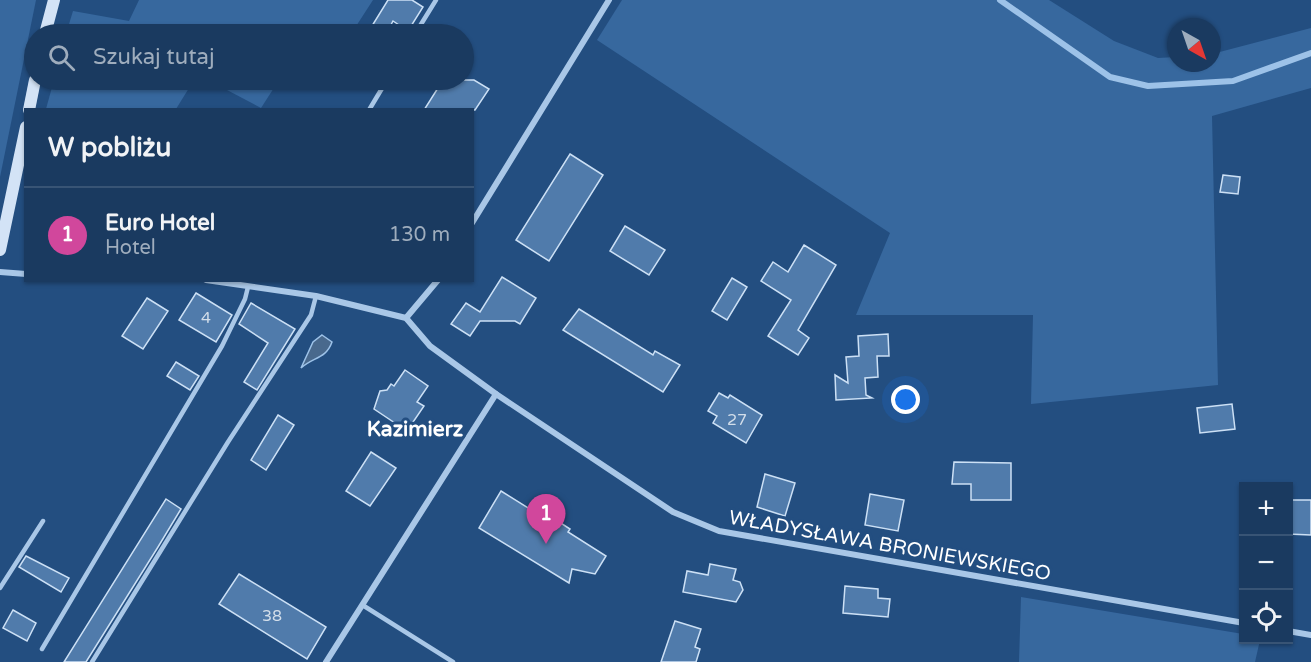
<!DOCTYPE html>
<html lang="pl">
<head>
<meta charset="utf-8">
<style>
  body { margin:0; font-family:"Varela Round",sans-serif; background:#274569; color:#f1f3f6 }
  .controls { position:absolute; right:18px; bottom:18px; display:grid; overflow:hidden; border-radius:0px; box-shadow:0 2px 4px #0004 }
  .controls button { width:54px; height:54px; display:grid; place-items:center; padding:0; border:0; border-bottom:2px solid #385475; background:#1a3a60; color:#f1f3f6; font:30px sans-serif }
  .compass { position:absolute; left:1167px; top:18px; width:54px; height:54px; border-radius:50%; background:#1a3a60; box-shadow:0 2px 4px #0004; rotate:140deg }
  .you { position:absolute; left:906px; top:400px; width:21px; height:21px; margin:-15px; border:4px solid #fff; border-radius:50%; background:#1a73e8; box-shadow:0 0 0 9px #1a73e833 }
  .badge { display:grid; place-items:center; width:39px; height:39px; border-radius:50%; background:#f2c76c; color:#fff; font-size:20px; font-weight:700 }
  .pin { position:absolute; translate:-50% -50px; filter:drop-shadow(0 2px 3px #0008) }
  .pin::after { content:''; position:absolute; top:32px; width:21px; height:18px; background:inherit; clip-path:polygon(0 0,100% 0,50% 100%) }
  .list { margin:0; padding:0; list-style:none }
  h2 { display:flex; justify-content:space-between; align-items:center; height:78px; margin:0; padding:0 24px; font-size:26px }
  h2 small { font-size:20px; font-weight:400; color:#9fadbd }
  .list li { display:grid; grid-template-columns:39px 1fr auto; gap:18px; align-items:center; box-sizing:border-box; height:96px; padding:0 24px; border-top:2px solid #385475 }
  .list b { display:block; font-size:22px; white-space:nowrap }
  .list p { margin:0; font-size:20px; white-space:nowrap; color:#9fadbd }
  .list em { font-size:20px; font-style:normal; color:#9fadbd }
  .icon { flex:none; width:33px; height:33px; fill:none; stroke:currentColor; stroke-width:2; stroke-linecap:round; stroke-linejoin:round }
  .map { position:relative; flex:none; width:1311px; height:662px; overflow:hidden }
  .search { position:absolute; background:#1a3a60; box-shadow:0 2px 4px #0004; left:24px; top:24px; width:450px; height:66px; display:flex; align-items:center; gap:15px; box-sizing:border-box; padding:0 21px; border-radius:33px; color:#9fadbd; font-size:22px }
  .panel { position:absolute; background:#1a3a60; box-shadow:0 2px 4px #0004; left:24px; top:108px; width:450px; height:174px; border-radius:0px }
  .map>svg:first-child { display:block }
</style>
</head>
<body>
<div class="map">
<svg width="1311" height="662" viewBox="0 0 1311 662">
  <rect width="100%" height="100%" fill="#234e80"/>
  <g fill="#37689e">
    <polygon points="0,0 36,0 0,177"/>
    <polygon points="139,0 373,0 351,34 312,28 308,34 66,34 73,11 129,21"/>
    <polygon points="622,0 1049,0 1114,41 1158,58 1176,57 1176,63 1212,63 1212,54 1311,28 1311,88 1212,116 1218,385 1031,404 1033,315 856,315 890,233 597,40"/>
    <polygon points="54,80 194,80 176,109 46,109"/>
    <polygon points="208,80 279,80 261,108"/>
    <polygon points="1021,597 1243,634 1244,640 1260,640 1255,662 1019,662"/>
  </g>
  <path fill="#49698d" stroke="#9dc2e8" stroke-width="1.5" d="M322,335l10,7c-6,17 -19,15 -31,26l12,-26z"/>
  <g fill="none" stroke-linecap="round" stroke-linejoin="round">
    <polyline stroke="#9dc2e8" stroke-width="6" points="1000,0 1110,77 1148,86 1233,81 1311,53"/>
  </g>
  <g fill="#507bab" stroke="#cce0f5" stroke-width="1.5">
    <polygon points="388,0 412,0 423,7 408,31 393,21 386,34 367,34"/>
    <polygon points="443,80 474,80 489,89 475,110 424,110"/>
    <polygon points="570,154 603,175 549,261 516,240"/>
    <polygon points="1223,175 1240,177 1238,194 1220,192"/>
    <polygon points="625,226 665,250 649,275 610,251"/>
    <polygon points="804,245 836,265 798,330 809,338 798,355 768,336 791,300 761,281 773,262 788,272"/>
    <polygon points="502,277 536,298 520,324 515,321 480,321 470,336 451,324 466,303 480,312"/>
    <polygon points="732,278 747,287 727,320 712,311"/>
    <polygon points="196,293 232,315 216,342 179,320"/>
    <polygon points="147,298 168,311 143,349 122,336"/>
    <polygon points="251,303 295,329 257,390 244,382 268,343 239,324"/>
    <polygon points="579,309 653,355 655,351 680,365 663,392 563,330"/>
    <polygon points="888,334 889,356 877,356 878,377 865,378 866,395 872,398 836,400 835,375 848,383 846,357 859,356 858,336"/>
    <polygon points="176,362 199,376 190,390 167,376"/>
    <polygon points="405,370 428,386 417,402 424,406 407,431 374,409 380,391 387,390 391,384 394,386"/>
    <polygon points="719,393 728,398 730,395 762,415 746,443 713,423 717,416 708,411"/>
    <polygon points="1232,404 1235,429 1200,433 1197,408"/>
    <polygon points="278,415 294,425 266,470 251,460"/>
    <polygon points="371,452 396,468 370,506 346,491"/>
    <polygon points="954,462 1011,463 1011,500 971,500 971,484 952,484"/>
    <polygon points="765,474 795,483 785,516 757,507"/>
    <polygon points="501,491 541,516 544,512 570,529 568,532 606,556 595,574 572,569 569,583 479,528"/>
    <polygon points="870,494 904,500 898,531 865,525"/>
    <polygon points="166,499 181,509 158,547 86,662 64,662"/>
    <polygon points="1288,500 1311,500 1311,535 1288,534"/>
    <polygon points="26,556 69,578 61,592 19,567"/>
    <polygon points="710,564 736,569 733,580 740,582 743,590 736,602 683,592 687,571 708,575"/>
    <polygon points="239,574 326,627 307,659 219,604"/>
    <polygon points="845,586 878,589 878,598 890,599 888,617 843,613"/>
    <polygon points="13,610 36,623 27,641 3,628"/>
    <polygon points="675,621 701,629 695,647 700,649 696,662 661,662"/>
  </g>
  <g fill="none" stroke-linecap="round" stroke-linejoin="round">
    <g stroke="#a9c7e7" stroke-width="4.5">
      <polyline points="415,34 436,0"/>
      <polyline points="369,110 387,80"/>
      <polyline points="0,588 43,521"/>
      <polyline points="364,606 453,662"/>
      <polyline points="42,649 222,346 245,299 248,287"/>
      <polyline points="92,662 228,442 311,315 316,296"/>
    </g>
    <g stroke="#a9c7e7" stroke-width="6">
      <polyline points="472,223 609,0"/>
      <polyline points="0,272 26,274"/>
      <polyline points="206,280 316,296 406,318 430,346 496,394 673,512 719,531 1244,623"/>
      <polyline points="406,318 438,280"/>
      <polyline points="1288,631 1311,635"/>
      <polyline points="326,662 496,394"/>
    </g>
    <g stroke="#d3e3f6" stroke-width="12">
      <polyline points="45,34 54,0"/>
      <polyline points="29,110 35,80"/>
      <polyline points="0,250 26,127"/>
    </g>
  </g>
  <g text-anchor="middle" stroke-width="6" stroke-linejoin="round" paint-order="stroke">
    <g font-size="16" fill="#d3deea">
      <text x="206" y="323">4</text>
      <text x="737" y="425">27</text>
      <text x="272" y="621">38</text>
    </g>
    <g font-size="20" fill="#fff" stroke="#234e80">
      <text transform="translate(890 545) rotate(10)" y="7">WŁADYSŁAWA BRONIEWSKIEGO</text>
    </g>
    <g font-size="21" font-weight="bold" fill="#fff" stroke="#234e80">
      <text x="415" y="436">Kazimierz</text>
    </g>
  </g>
</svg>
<div class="controls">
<button>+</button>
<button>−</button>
<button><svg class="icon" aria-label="locate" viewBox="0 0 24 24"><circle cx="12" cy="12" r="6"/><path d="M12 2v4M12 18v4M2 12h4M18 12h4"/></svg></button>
</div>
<svg class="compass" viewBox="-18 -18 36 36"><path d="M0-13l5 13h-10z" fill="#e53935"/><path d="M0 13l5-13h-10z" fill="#9fadbd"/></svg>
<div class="you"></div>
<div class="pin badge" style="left:546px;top:544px;background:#d1479c">1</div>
<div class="search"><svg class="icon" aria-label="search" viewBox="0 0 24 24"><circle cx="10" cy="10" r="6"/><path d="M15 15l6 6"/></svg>Szukaj tutaj</div>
<section class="panel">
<h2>W pobliżu<small></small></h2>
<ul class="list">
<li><span class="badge" style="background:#d1479c">1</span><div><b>Euro Hotel</b><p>Hotel</p></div><em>130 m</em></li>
</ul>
</section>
</div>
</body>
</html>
